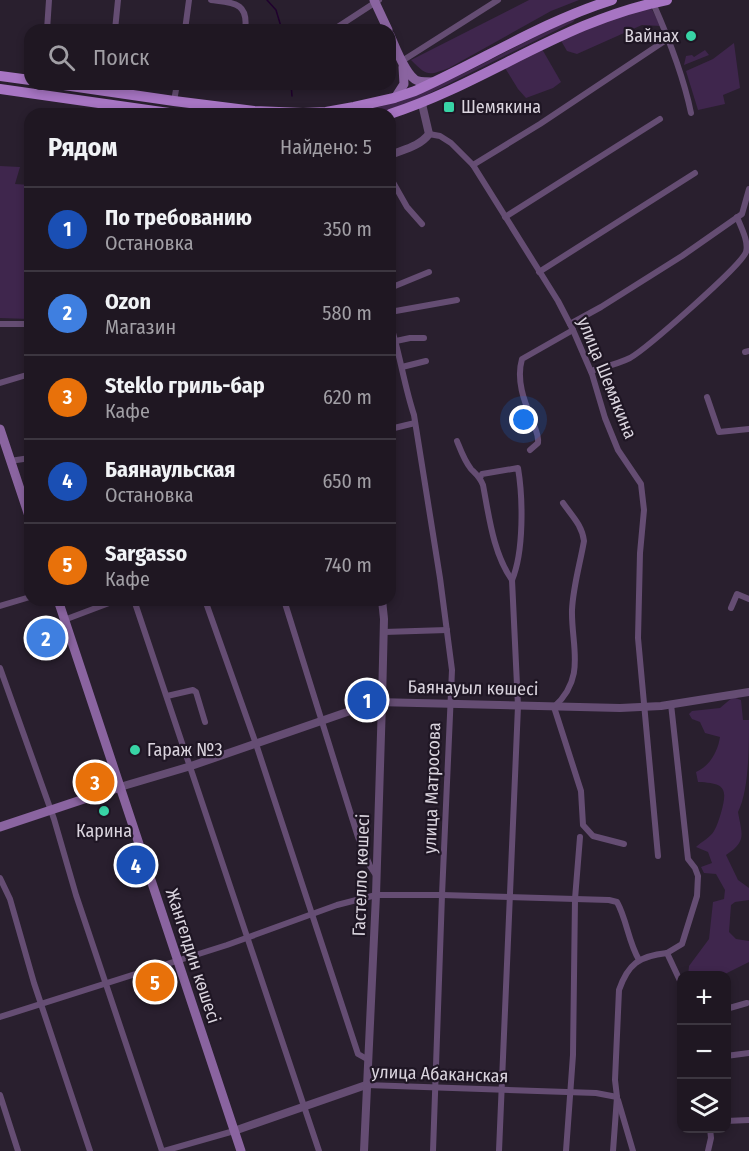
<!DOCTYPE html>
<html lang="ru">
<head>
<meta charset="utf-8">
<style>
  body { margin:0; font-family:"Fira Sans Condensed",sans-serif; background:#2c242f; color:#f1f3f6 }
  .controls { position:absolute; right:18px; bottom:18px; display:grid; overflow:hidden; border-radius:12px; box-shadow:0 3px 9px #0003 }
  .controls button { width:54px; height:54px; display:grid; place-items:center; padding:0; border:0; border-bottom:2px solid #3c3640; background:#1f1722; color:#f1f3f6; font:30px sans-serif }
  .you { position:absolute; left:524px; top:420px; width:21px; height:21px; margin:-15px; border:4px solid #fff; border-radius:50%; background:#1a73e8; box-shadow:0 0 0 9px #1a73e833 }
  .badge { display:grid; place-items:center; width:39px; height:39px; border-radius:50%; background:#38d4a6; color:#fff; font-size:20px; font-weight:700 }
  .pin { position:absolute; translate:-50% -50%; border:3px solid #fff; box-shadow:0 2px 6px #0006 }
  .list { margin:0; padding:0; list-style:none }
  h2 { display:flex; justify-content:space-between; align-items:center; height:78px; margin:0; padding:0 24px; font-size:26px }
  h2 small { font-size:20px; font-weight:400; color:#a19fa5 }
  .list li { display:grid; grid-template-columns:39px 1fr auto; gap:18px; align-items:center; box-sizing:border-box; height:84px; padding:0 24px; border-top:2px solid #3c3640 }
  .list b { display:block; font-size:22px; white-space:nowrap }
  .list p { margin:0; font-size:20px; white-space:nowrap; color:#a19fa5 }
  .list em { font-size:20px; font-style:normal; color:#a19fa5 }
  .icon { flex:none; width:33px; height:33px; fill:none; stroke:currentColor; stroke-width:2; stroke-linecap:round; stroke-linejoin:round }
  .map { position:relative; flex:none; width:749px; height:1151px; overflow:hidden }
  .search { position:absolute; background:#1f1722; box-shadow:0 3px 9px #0003; left:24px; top:24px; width:372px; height:66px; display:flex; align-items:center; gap:15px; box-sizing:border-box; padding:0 21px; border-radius:18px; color:#a19fa5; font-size:22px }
  .panel { position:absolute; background:#1f1722; box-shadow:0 3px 9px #0003; left:24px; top:108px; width:372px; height:498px; border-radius:18px }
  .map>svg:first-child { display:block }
</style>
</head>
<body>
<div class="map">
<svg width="749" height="1151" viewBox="0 0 749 1151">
  <rect width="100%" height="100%" fill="#291f2e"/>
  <g fill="#3f264d">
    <path d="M529,0h50l-28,11 -102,57c-21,8 -22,8 -38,-8z"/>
    <polygon points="651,8 661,26 642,25 577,54 567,51 560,39 603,21"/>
    <path d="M576,18l-3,4 -161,80 -38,12h-26c82,-14 153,-64 228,-96z"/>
    <polygon points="734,43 740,88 723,95 725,104 698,110 686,71 713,59"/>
    <polygon points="542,49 561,82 553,88 526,98 518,89 505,68"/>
    <polygon points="705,50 709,55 684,65 686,56 692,55 694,57"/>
    <polygon points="0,166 20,167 15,184 30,185 30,319 0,318"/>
    <path d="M733,697l8,3 2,20h6c0,28 0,70 -11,92 4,23 9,29 -12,43l12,25 11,8v12l-14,2 -4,3 -2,27 7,7 13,2v21l-26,13 -35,1 1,-10 20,-27 4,-37 11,-3 1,-9 -9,-16 -12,-1 -3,-6 11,-4 -4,-11 -12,-5c6,-6 14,-9 18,-16 3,-5 5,-12 7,-18 7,-25 4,-30 -23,-31l-2,-10c14,-6 22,-21 24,-35l-15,-4 -5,-11 -8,-3 -3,-5 3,-3 28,-3z"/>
  </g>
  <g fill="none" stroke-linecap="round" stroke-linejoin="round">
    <g stroke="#20012e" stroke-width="1.5">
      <polyline points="267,0 276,10 282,30"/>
      <polyline points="291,84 292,96"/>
    </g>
    <g stroke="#654d73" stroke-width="6">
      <path d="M211,0c22,3 38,2 34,30"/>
      <path d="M653,3c16,36 30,71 38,110"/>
      <polyline points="47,30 49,0"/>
      <polyline points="115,30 118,0"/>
      <polyline points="185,30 189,0"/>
      <polyline points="333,30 379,0"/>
      <polyline points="402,61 498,0"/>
      <polyline points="174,101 177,84"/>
      <polyline points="429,134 440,136 451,143 473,165 558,301 573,330 592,374 605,418 618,450 641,484 644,510 640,553 638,638 658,856"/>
      <polyline points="473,165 540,124 669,38"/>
      <polyline points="390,177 407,207 422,224"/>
      <polyline points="505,217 660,119"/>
      <polyline points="539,272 695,173"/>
      <polyline points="390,288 429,272"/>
      <polyline points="390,312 457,300"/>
      <path d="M390,323c10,31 14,62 24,92l26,163 12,92 -10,225 -9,256"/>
      <polyline points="0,324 30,324"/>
      <polyline points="570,324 601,307 682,256 742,214 749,189"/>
      <polyline points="396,341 410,338 424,338"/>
      <polyline points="745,352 749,351"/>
      <polyline points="402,367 426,361"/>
      <path d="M591,371c13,-4 27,-7 39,-13 16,-9 111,-92 116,-106 3,-10 -5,-25 -9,-35"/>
      <polyline points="0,383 30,374"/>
      <polyline points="707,397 719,432 749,429"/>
      <polyline points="390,429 415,423"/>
      <path d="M457,441c4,10 7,19 14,28 5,5 9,8 12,16 6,31 10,68 29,95"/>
      <path d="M530,450l8,-7c1,-8 -3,-15 -6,-23 -8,-19 -16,-40 -10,-61l51,-29"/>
      <polyline points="10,461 30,458"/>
      <path d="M480,478l2,-4 36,-6c5,30 6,84 -6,112l6,126 -19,445"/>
      <path d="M563,503c9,13 19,22 21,38 -4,23 -11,46 -12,69 -1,36 15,67 -18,97l27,84 2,34 10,11 31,8"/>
      <polyline points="134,600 319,1151"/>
      <polyline points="205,600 256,744 358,1054 367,1059"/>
      <polyline points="284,600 358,837 370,866 376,875"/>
      <polyline points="0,606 30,597"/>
      <polyline points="731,608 737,594 749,599"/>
      <polyline points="64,620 117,600"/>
      <polyline points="384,632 447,630"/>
      <polyline points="0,668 54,819 76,895 162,1151"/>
      <polyline points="167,696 193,690 196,692 205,722"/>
      <polyline points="671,704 688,859 695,868 698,876 697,896 682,944 667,953 682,985"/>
      <polyline points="0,878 10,899 34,983 90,1151"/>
      <polyline points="726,1009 747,1003"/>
      <path d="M0,1017l227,-72 110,-40 39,-10h66l167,5 8,2c10,18 11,39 22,58"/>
      <polyline points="726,1056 749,1053"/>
      <polyline points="366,1085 596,1093 617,1097"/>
      <polyline points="0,1095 18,1151"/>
      <polyline points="618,1100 633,1151"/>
      <polyline points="726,1121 749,1120"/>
      <polyline points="164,1151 234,1131"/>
      <polyline points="566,1151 573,1055 575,899 580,837"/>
      <path d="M613,1151l4,-54 -2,-17 4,-90c9,-26 20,-34 48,-37"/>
      <polyline points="708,1151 711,1138 710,1128"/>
    </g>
    <g stroke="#654d73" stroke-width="8">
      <path d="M390,155c15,-6 30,-9 39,-21l-7,-30"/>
      <polyline points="120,787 191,766 376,702 620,708 661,706 749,692"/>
      <polyline points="234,1131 366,1085"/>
      <polyline points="364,1151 376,895 382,702 384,619 382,600"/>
    </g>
    <g stroke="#8a64a0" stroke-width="9">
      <polyline points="374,0 388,30"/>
      <path d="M390,35c5,11 16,42 28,46 5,1 10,1 15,1"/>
      <polyline points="395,98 404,84 403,67"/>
      <polyline points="0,429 30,519"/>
      <polyline points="58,600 241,1151"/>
      <polyline points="0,827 120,787"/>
    </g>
    <g stroke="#a775c3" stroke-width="10">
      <polyline points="0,76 30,80"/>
      <path d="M57,84l117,17 80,10 49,2 23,-1 28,-5 40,-9 21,-7c67,-30 127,-69 197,-91"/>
      <polyline points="0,89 176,114"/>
      <path d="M390,114c98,-32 174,-94 277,-114"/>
    </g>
  </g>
  <g fill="#38d4a6" stroke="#1f1624" stroke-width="2">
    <circle cx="691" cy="36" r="6"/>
    <rect x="443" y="101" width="12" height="12" rx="3"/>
    <circle cx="135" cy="750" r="6"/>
    <circle cx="104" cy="811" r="6"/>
  </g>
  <g text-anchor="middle" stroke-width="4.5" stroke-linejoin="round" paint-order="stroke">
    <g font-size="18" fill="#dad4de" stroke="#1f1624" text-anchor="start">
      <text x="679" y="42" text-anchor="end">Вайнах</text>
      <text x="461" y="113">Шемякина</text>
      <text x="147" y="756">Гараж №3</text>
      <text x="104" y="837" text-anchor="middle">Карина</text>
    </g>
    <g font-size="18" fill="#dad4de" stroke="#1f1624">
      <text transform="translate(607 378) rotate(68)" y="6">улица Шемякина</text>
      <text transform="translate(473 688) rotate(1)" y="6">Баянауыл көшесі</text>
      <text transform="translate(432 788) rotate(-88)" y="6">улица Матросова</text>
      <text transform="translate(361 875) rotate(-88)" y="6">Гастелло көшесі</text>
      <text transform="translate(193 956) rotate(72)" y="6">Жангелдин көшесі</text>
      <text transform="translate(440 1074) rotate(2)" y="6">улица Абаканская</text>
    </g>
  </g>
</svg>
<div class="controls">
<button>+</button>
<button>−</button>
<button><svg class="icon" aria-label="layers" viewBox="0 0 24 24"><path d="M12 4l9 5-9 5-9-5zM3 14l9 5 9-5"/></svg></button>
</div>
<div class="you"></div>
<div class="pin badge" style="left:367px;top:700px;background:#1a4fb4">1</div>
<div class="pin badge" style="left:46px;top:638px;background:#3f7fe0">2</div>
<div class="pin badge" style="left:95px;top:782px;background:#e8710a">3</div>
<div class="pin badge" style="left:136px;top:865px;background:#1a4fb4">4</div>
<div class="pin badge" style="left:155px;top:982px;background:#e8710a">5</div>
<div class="search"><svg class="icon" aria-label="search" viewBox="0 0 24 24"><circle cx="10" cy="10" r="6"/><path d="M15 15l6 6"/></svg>Поиск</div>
<section class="panel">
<h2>Рядом<small>Найдено: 5</small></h2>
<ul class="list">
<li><span class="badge" style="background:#1a4fb4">1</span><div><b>По требованию</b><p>Остановка</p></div><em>350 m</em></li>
<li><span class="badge" style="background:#3f7fe0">2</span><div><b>Ozon</b><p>Магазин</p></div><em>580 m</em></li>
<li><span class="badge" style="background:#e8710a">3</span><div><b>Steklo гриль-бар</b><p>Кафе</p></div><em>620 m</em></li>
<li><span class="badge" style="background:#1a4fb4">4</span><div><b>Баянаульская</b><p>Остановка</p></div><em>650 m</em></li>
<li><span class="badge" style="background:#e8710a">5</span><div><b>Sargasso</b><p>Кафе</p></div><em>740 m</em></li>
</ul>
</section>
</div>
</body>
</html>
